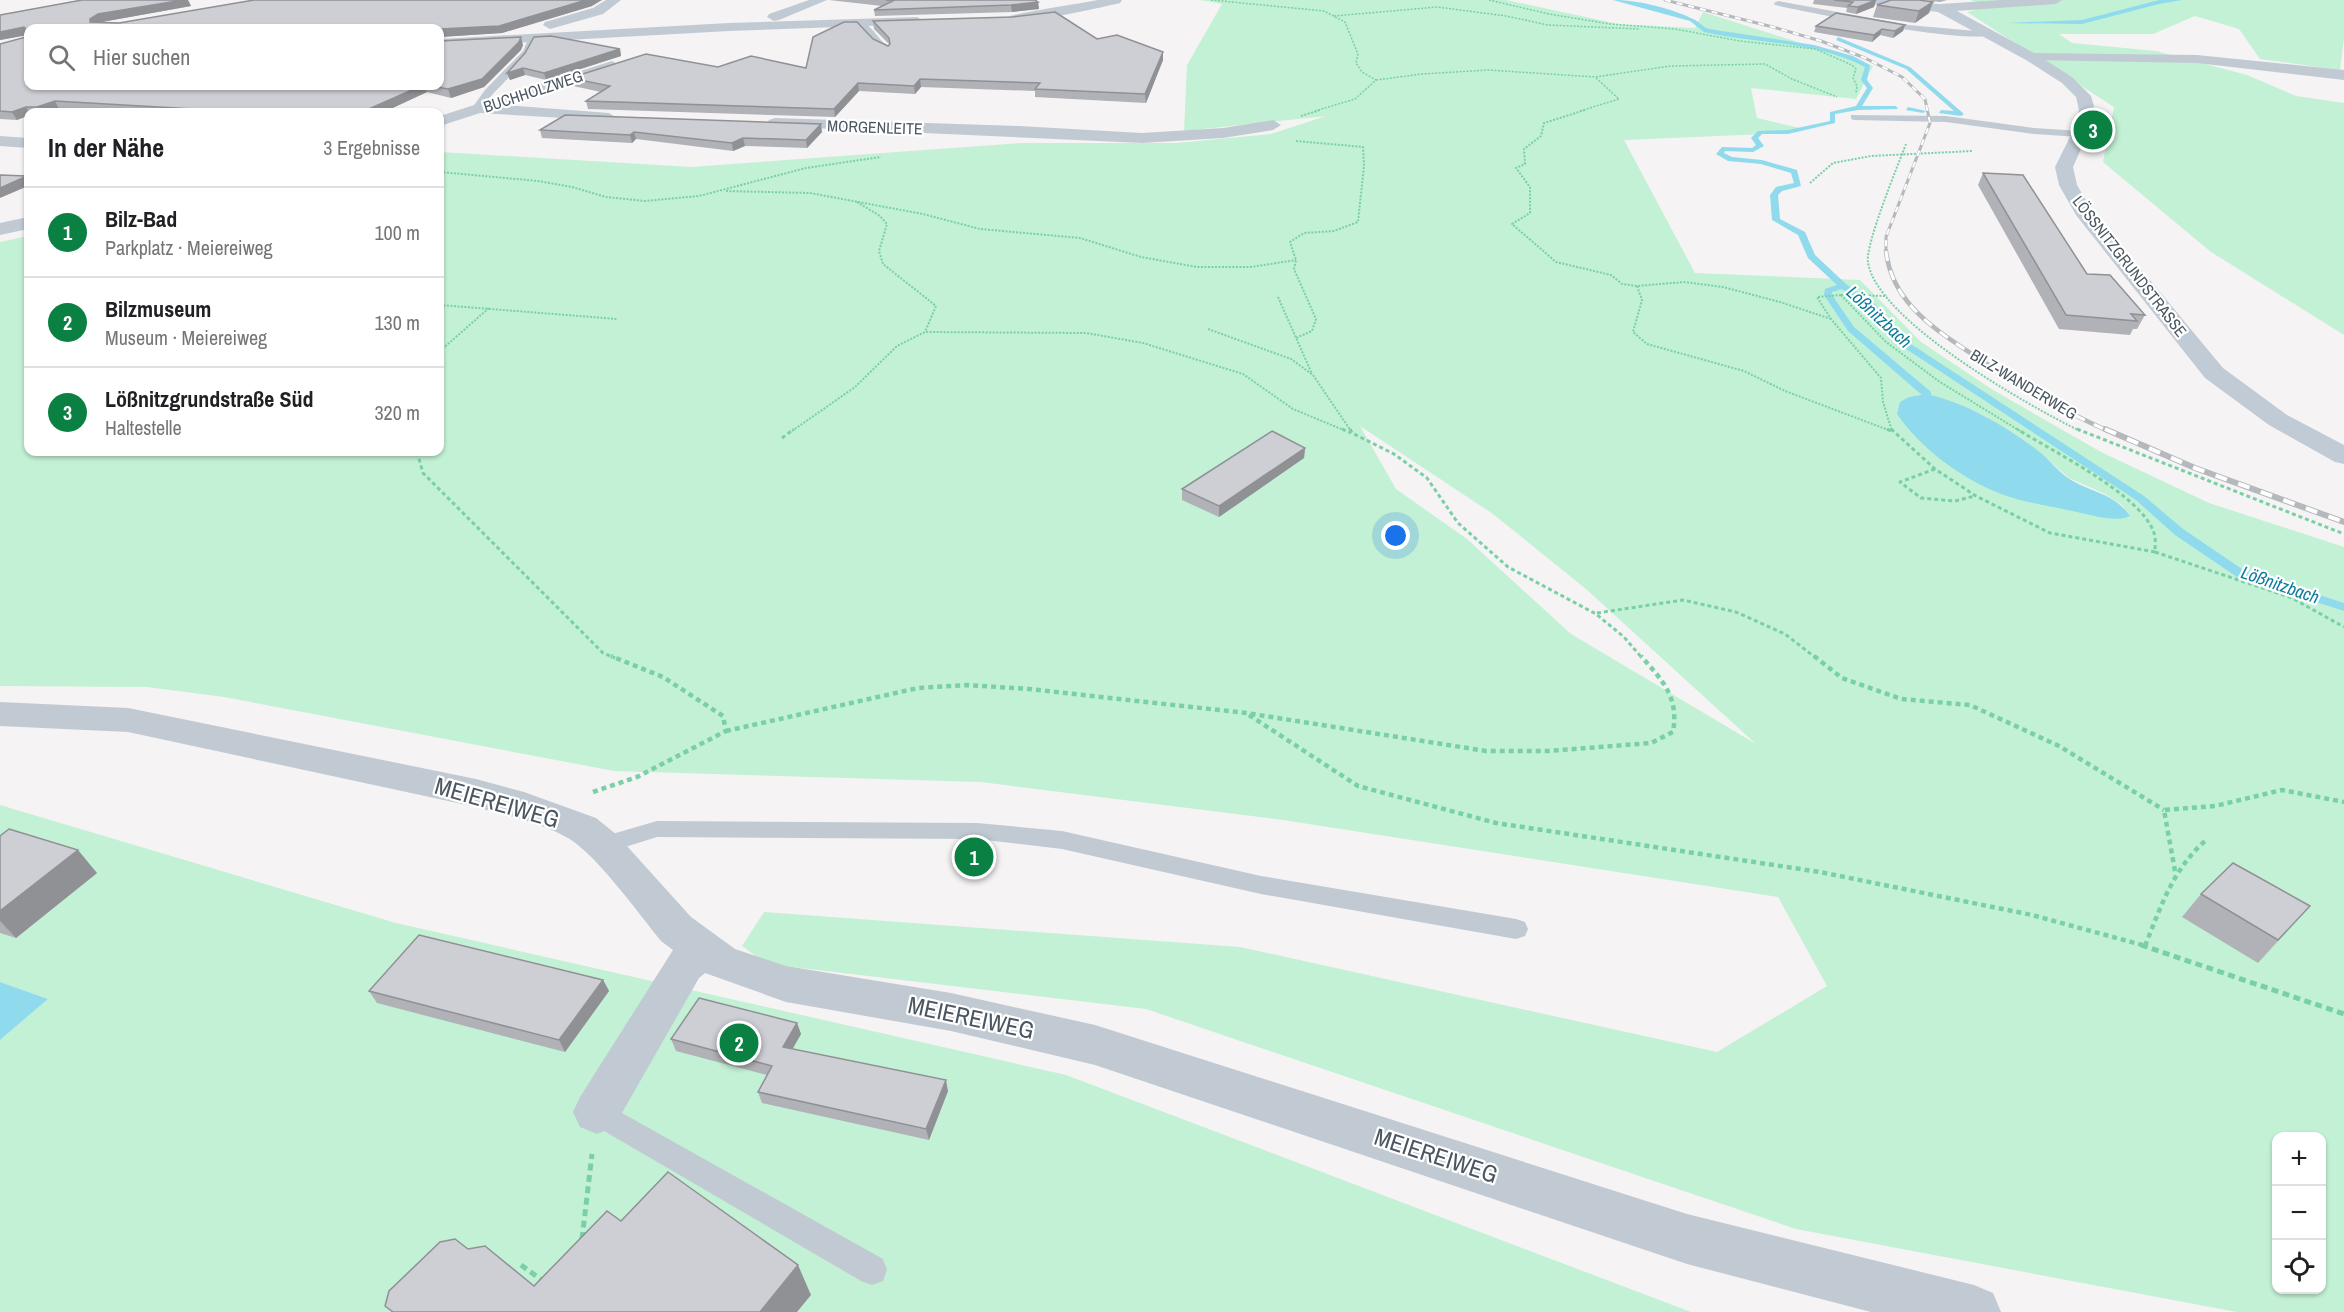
<!DOCTYPE html>
<html lang="de">
<head>
<meta charset="utf-8">
<style>
  body { margin:0; font-family:"Archivo Narrow",sans-serif; background:#f6f6f6; color:#202124 }
  .controls { position:absolute; right:18px; bottom:18px; display:grid; overflow:hidden; border-radius:12px; box-shadow:0 2px 4px #0004 }
  .controls button { width:54px; height:54px; display:grid; place-items:center; padding:0; border:0; border-bottom:2px solid #e0e0e0; background:#fff; color:#202124; font:30px sans-serif }
  .you { position:absolute; left:1396px; top:536px; width:21px; height:21px; margin:-15px; border:4px solid #fff; border-radius:50%; background:#1a73e8; box-shadow:0 0 0 9px #1a73e833 }
  .badge { display:grid; place-items:center; width:39px; height:39px; border-radius:50%; background:#0b8043; color:#fff; font-size:20px; font-weight:700 }
  .pin { position:absolute; translate:-50% -50%; border:3px solid #fff; box-shadow:0 2px 6px #0006 }
  .list { margin:0; padding:0; list-style:none }
  h2 { display:flex; justify-content:space-between; align-items:center; height:78px; margin:0; padding:0 24px; font-size:26px }
  h2 small { font-size:20px; font-weight:400; color:#757577 }
  .list li { display:grid; grid-template-columns:39px 1fr auto; gap:18px; align-items:center; box-sizing:border-box; height:90px; padding:0 24px; border-top:2px solid #e0e0e0 }
  .list b { display:block; font-size:22px; white-space:nowrap }
  .list p { margin:0; font-size:20px; white-space:nowrap; color:#757577 }
  .list em { font-size:20px; font-style:normal; color:#757577 }
  .icon { flex:none; width:33px; height:33px; fill:none; stroke:currentColor; stroke-width:2; stroke-linecap:round; stroke-linejoin:round }
  .map { position:relative; flex:none; width:2344px; height:1312px; overflow:hidden }
  .search { position:absolute; background:#fff; box-shadow:0 2px 4px #0004; left:24px; top:24px; width:420px; height:66px; display:flex; align-items:center; gap:15px; box-sizing:border-box; padding:0 21px; border-radius:12px; color:#757577; font-size:22px }
  .panel { position:absolute; background:#fff; box-shadow:0 2px 4px #0004; left:24px; top:108px; width:420px; height:348px; border-radius:12px }
  .map>svg:first-child { display:block }
</style>
</head>
<body>
<div class="map">
<svg width="2344" height="1312" viewBox="0 0 2344 1312">
  <rect width="100%" height="100%" fill="#f5f3f3"/>
  <g fill="#c3f1d5" fill-rule="evenodd">
    <path d="M1200,0h306l112,24 77,4 8,-16 170,54 -17,33 -105,-11 6,30 47,11 -40,5 -140,6 71,133 165,7 61,62 72,48 108,62 108,51 135,44v765h-107l-441,-83 -650,-220 -379,-45 -25,-18 22,-34 476,35 477,105 110,-66 -49,-89 -495,-77 -302,-38 -367,-11 -390,-74 -77,-10 -147,-1v-444l28,-6v216h412v-300l251,15 330,-24h156l94,-9 55,-18 -142,15 3,-66 35,-61zM1927,394l60,23 54,37 28,24 36,16 17,11 8,11zM1360,426l133,88 93,75 170,155 -185,-110 -104,-95 -71,-50zM2276,1136h46v154h-46z"/>
    <polygon points="1970,0 2344,0 2344,38 2340,70 2260,59 2239,29 2195,16 2153,34 2059,34 2072,43 2156,51 2247,75 2296,96 2344,103 2344,335 2211,252 2103,162 2114,107 1967,12 1988,6"/>
    <polygon points="0,805 396,923 1066,1075 1691,1312 0,1312 0,1040 48,999 0,982"/>
  </g>
  <g fill="#90daee">
    <path d="M1927,394c42,10 80,33 114,59 9,8 17,18 27,25 21,14 47,15 62,38 -14,7 -38,-1 -53,-4 -25,-6 -52,-9 -76,-18 -40,-16 -80,-45 -104,-80l3,-12 9,-5z"/>
    <polygon points="0,982 48,999 0,1040"/>
  </g>
  <g fill="none" stroke-linecap="round" stroke-linejoin="round">
    <g fill="#90daee" fill-rule="evenodd">
      <path d="M1613,0c25,0 58,8 80,19 6,2 9,8 16,10l105,16 39,11 17,9 -3,15 6,8 -11,18h34l2,3 -40,1 -23,4v9l-47,11h-26l-4,4 6,8 -11,6 -28,-1 -1,2 8,4 30,3 35,10 4,16 -19,5 -4,4 2,24 25,13 10,23 31,29 29,20 25,33 244,159 39,33 62,42 99,32v8l-107,-34 -62,-42 -39,-35 -242,-159 -25,-33 -27,-19 -10,3v3l22,32 77,65v4h-8l-75,-65 -24,-36 1,-6 12,-4 -29,-27 -10,-23 -26,-15 -2,-25 6,-8 18,-4 -3,-10 -30,-9 -33,-3 -12,-7 6,-7 30,1 4,-3 -5,-7 7,-7 30,-1 42,-9v-9l26,-6 11,-18 -6,-8 4,-13c-50,-26 -107,-23 -161,-35l-14,-11z"/>
      <polygon points="2159,0 2182,0 2159,4 2082,24 2005,23 2082,20"/>
      <polygon points="1838,37 1910,67 1964,114 1961,116 1939,113 1941,110 1954,111 1906,69 1836,40"/>
      <polygon points="1908,107 1926,111 1923,113 1906,110"/>
    </g>
    <g stroke="#7ad0a6" stroke-width="1.5" stroke-dasharray="2 1.5" stroke-linecap="butt">
      <polyline points="1211,0 1324,11 1345,22 1358,54 1356,63 1362,72 1376,80 1355,99 1315,111"/>
      <polyline points="1489,0 1549,14 1610,24 1675,29 1740,41 1815,49 1852,65 1856,69 1853,78 1857,86 1856,93"/>
      <polyline points="1334,16 1437,7 1506,16 1548,25 1640,29"/>
      <polyline points="1376,80 1422,74 1488,70 1595,77 1671,66 1765,64 1792,79 1837,97"/>
      <polyline points="1580,111 1619,99 1595,77"/>
    </g>
    <g stroke="#7ad0a6" stroke-width="2" stroke-dasharray="2 1.5" stroke-linecap="butt">
      <polyline points="1585,110 1544,123 1541,136 1524,149 1525,164 1516,168 1530,187 1530,213 1512,224 1556,262 1611,275 1622,284 1637,286 1684,282 1723,287 1780,302 1831,319"/>
      <polyline points="1301,116 1320,110"/>
      <polyline points="1296,141 1363,147 1364,166 1358,222 1334,231 1304,233 1290,242 1296,260 1294,269 1316,319 1312,331 1296,338"/>
      <path d="M1906,144c-8,21 -41,101 -38,118 8,58 161,144 212,169"/>
      <polyline points="440,172 538,181 572,187 606,197 645,201 699,196 806,168 881,157"/>
      <polyline points="1810,183 1833,163 1871,156 1972,151"/>
      <polyline points="726,191 810,193 923,214 980,229 1080,238 1141,257 1197,267 1251,267 1296,260"/>
      <polyline points="857,202 880,216 887,224 879,251 883,264 936,306 925,332"/>
      <polyline points="1637,286 1642,300 1633,332 1647,344 1744,371 1785,391 1891,431"/>
      <polyline points="1841,295 1887,296"/>
      <polyline points="1841,295 1886,342 1940,382 2020,431"/>
      <polyline points="1841,295 1817,297 1831,319 1881,378 1883,402 1892,431"/>
      <polyline points="1278,297 1312,374"/>
      <polyline points="440,305 617,319"/>
      <polyline points="1208,329 1291,359 1313,375 1351,431"/>
      <polyline points="440,351 489,308"/>
      <polyline points="792,431 855,387 897,346 925,332 1086,333 1143,343 1243,374 1293,409 1346,431"/>
    </g>
    <g stroke="#7ad0a6" stroke-width="3" stroke-dasharray="4 3" stroke-linecap="butt">
      <polyline points="1342,429 1351,433"/>
      <polyline points="1350,429 1352,433 1394,454 1427,478 1458,523 1508,567 1596,614 1624,637 1642,658"/>
      <polyline points="1887,429 1891,431"/>
      <path d="M1891,429l44,40 41,27 74,37 105,19c0,-6 1,-14 -1,-19 -12,-38 -102,-82 -137,-104"/>
      <polyline points="2077,429 2344,534"/>
      <polyline points="782,438 794,429"/>
      <polyline points="417,452 423,473 603,653 615,658"/>
      <polyline points="1935,469 1900,482 1921,498 1955,501 1975,496"/>
      <polyline points="2155,552 2292,598 2344,627"/>
      <polyline points="1597,613 1683,600 1736,612 1785,634 1816,658"/>
    </g>
    <g stroke="#7ad0a6" stroke-width="4.5" stroke-dasharray="5 4" stroke-linecap="butt">
      <polyline points="1814,656 1842,678 1901,699 1970,705 2059,746 2164,810"/>
      <polyline points="1249,715 1358,786 1496,823 1820,872 2032,915 2146,946"/>
      <path d="M726,731l192,-43 49,-3 62,4 217,24 240,38h62l103,-8 22,-11c6,-35 -10,-51 -32,-76"/>
      <polyline points="593,792 637,777 726,731 723,716 663,677 611,656"/>
      <polyline points="2175,871 2164,810 2215,806 2282,790 2344,802"/>
      <path d="M2145,946c16,-40 28,-77 61,-106"/>
    </g>
    <g stroke="#7ad0a6" stroke-width="5" stroke-dasharray="7 4.5" stroke-linecap="butt">
      <polyline points="2141,945 2344,1014"/>
      <polyline points="582,1239 592,1154"/>
      <polyline points="521,1265 543,1281"/>
    </g>
    <g fill="#c1cad2" fill-rule="evenodd">
      <path d="M1778,1l130,24 80,7 4,2c-19,12 -186,-22 -217,-29l-1,-2z"/>
      <path d="M857,21c14,0 21,20 32,26v4c-15,0 -21,-18 -32,-26z"/>
      <path d="M529,37l7,2c-10,28 -39,46 -56,71h-6l-2,-2 13,-18 38,-39z"/>
      <polygon points="1851,115 1946,116 2034,128 2080,131 2085,134 2080,137 2034,134 1946,122 1854,120 1851,119"/>
      <polygon points="657,821 977,823 1062,831 1261,876 1516,919 1525,922 1528,929 1525,936 1516,939 1261,894 1062,849 977,839 657,837 603,854 595,851 592,845 595,839"/>
      <polygon points="597,1099 883,1259 887,1270 883,1281 872,1285 861,1281 587,1121 583,1112 587,1103"/>
    </g>
    <g fill="#c1cad2" fill-rule="evenodd">
      <polygon points="606,0 621,0 603,14 550,29 543,25 545,22 593,8"/>
      <polygon points="809,0 827,0 779,20 774,21 767,17 769,14"/>
      <path d="M1098,0h24l-2,3c-18,4 -105,25 -116,15 5,-4 80,-15 94,-18z"/>
      <polygon points="2001,0 2062,0 2056,4 1941,12 1935,8 1941,4"/>
      <polygon points="917,17 924,21 922,24 729,31 440,47 440,39 729,23"/>
      <polygon points="2031,53 2197,55 2344,70 2344,80 2197,63 2026,60 2024,57 2026,54"/>
      <polygon points="612,61 619,65 617,68 504,105 609,113 617,118 615,121 480,113 440,126 440,116"/>
      <polygon points="775,118 1019,126 1142,133 1223,128 1273,120 1281,125 1273,130 1223,138 1142,143 769,126 767,123 769,120"/>
      <polygon points="0,136 28,138 28,148 0,146"/>
      <polygon points="28,217 28,229 0,235 0,223"/>
      <path d="M0,702l128,6 348,71 48,13 72,26 21,17 74,82 44,32 51,17 165,27 144,32 592,189 287,71 19,8 8,19h-130l-184,-48 -592,-199 -144,-34 -165,-29 -81,-29 -6,5 -85,149 -17,7 -17,-7 -7,-15 7,-15 93,-147 -12,-9c-22,-27 -65,-87 -93,-103 -26,-15 -63,-23 -92,-31l-348,-75 -128,-6z"/>
    </g>
    <polygon fill="#c1cbd6" fill-rule="evenodd" points="1865,0 1905,0 1946,5 2036,54 2072,77 2091,96 2095,110 2090,129 2073,167 2077,185 2091,209 2223,368 2287,415 2344,445 2344,464 2335,462 2269,425 2205,378 2076,215 2059,185 2055,167 2074,129 2079,110 2076,97 2062,83 2026,60 1938,12 1871,4"/>
    <defs>
      <polyline id="rail-far2" points="1665,0 1773,27 1821,41 1865,58 1902,77 1925,99 1930,123 1886,237 1886,252"/>
      <path id="rail-far1" d="M1886,251c2,18 9,35 21,50 18,23 44,39 68,55 42,28 86,54 133,75"/>
      <polyline id="rail" points="2105,429 2195,468 2344,522"/>
    </defs>
    <use href="#rail-far2" stroke="#b5b8bd" stroke-width="3"/>
    <use href="#rail-far1" stroke="#b5b8bd" stroke-width="4.5"/>
    <use href="#rail" stroke="#b5b8bd" stroke-width="6"/>
    <use href="#rail-far2" stroke="#fff" stroke-width="2" stroke-dasharray="6" stroke-linecap="butt"/>
    <use href="#rail-far1" stroke="#fff" stroke-width="3" stroke-dasharray="10" stroke-linecap="butt"/>
    <use href="#rail" stroke="#fff" stroke-width="4" stroke-dasharray="12" stroke-linecap="butt"/>
  </g>
  <g fill="#b0b2b7">
    <polygon points="82,0 188,0 191,6 101,22 119,23 592,6 502,33 440,37 440,39 440,28 28,86 440,86 523,45 521,50 484,87 451,98 427,92 384,112 112,112 59,109 51,112 28,112 17,120 0,119 0,44 26,37 26,35 0,40 0,15"/>
    <polygon points="829,0 1035,0 1038,2 1039,9 1012,12 875,16 874,10 882,6"/>
    <polygon points="1814,0 1876,0 1874,7 1856,14 1846,12 1847,8 1813,4"/>
    <polygon points="1924,0 1947,0 1940,2"/>
    <polygon points="1933,2 1929,13 1915,23 1873,17 1877,5"/>
    <polygon points="873,21 1097,39 1163,52 1163,60 1146,103 1035,97 1035,91 921,87 915,94 859,91 835,117 588,109 586,101 601,92 573,86 570,78 718,67 806,68 873,39 888,46 889,44 874,29"/>
    <polygon points="1905,25 1903,31 1893,38 1880,35 1872,42 1814,32 1816,26"/>
    <polygon points="620,49 621,56 546,80 525,75 510,80 507,73 525,53"/>
    <polygon points="540,130 822,132 807,148 745,146 733,151 636,139 632,143 542,138"/>
    <polygon points="1983,173 2087,274 2145,315 2137,329 2133,329 2130,335 2059,329 1978,185"/>
    <polygon points="1305,448 1304,458 1219,517 1182,500 1182,489"/>
    <polygon points="0,836 97,873 16,938 0,933"/>
    <polygon points="2201,894 2310,906 2258,963 2182,917"/>
    <polygon points="603,980 609,991 565,1052 377,1003 369,991"/>
    <polygon points="797,1023 801,1034 792,1049 948,1091 929,1140 762,1103 758,1092 767,1075 676,1051 671,1039"/>
  </g>
  <g fill="#909195">
    <polygon points="183,0 188,0 191,6 102,22 94,26 90,22 90,19 98,14"/>
    <polygon points="586,0 602,0 592,6 502,33 440,37 440,39 440,29"/>
    <polygon points="1876,0 1874,7 1856,14 1858,7"/>
    <polygon points="1038,2 1039,9 1012,12 1011,5"/>
    <polygon points="1933,2 1929,13 1915,23 1919,11"/>
    <polygon points="1905,25 1903,31 1893,38 1895,31"/>
    <polygon points="24,27 28,35 0,40 0,32"/>
    <polygon points="1882,29 1880,35 1872,42 1874,35"/>
    <polygon points="521,37 523,45 521,50 484,87 451,98 448,89"/>
    <polygon points="620,49 621,56 546,80 544,73"/>
    <polygon points="1163,52 1163,60 1146,103 1145,94"/>
    <polygon points="523,68 525,75 510,80 507,73"/>
    <polygon points="920,79 921,87 915,94 914,86"/>
    <polygon points="858,83 859,91 835,117 834,109"/>
    <polygon points="421,86 425,86 427,92 384,112 362,112"/>
    <polygon points="55,101 59,109 51,112 39,112 37,107"/>
    <polygon points="26,107 29,112 28,116 17,120 12,112"/>
    <polygon points="821,124 822,132 807,148 806,140"/>
    <polygon points="634,132 636,139 632,143 630,135"/>
    <polygon points="743,138 745,146 733,151 732,143"/>
    <polygon points="27,176 28,179 28,186 0,198 0,188"/>
    <polygon points="1305,448 1304,458 1219,517 1219,506"/>
    <polygon points="78,850 97,873 16,938 0,921 0,911"/>
    <polygon points="603,980 609,991 565,1052 559,1040"/>
    <polygon points="797,1023 801,1034 787,1059 783,1047"/>
    <polygon points="946,1080 948,1091 929,1140 926,1129"/>
    <polygon points="798,1265 811,1295 797,1312 760,1312"/>
  </g>
  <g fill="#cdcfd5" stroke="#909195" stroke-width="1.5">
    <polygon points="82,0 183,0 98,14 90,19 90,22 119,23 254,0 586,0 499,26 440,29 28,28 28,86 421,86 362,112 204,112 210,110 55,101 37,107 26,107 12,112 0,111 0,44 26,37 26,29 24,27 0,32 0,15"/>
    <polygon points="886,0 1035,0 1038,2 1011,5 874,10 893,1"/>
    <polygon points="1834,0 1876,0 1858,7 1848,6 1853,2"/>
    <polygon points="1891,0 1919,0 1933,2 1919,11 1877,5"/>
    <polygon points="1055,12 1097,39 1117,35 1163,52 1145,94 1035,89 1040,83 920,79 914,86 858,83 834,109 586,101 610,86 570,78 646,54 718,67 751,56 806,68 813,37 844,22 857,22 873,39 888,46 890,44 889,38 873,21 1012,17"/>
    <polygon points="1836,13 1905,25 1895,31 1882,29 1874,35 1816,26"/>
    <polygon points="551,36 620,49 544,73 523,68 507,73 525,53 534,37"/>
    <polygon points="521,37 519,42 482,79 448,89 431,86 440,86 440,41"/>
    <polygon points="565,115 821,124 806,140 743,138 732,143 634,132 630,135 540,130"/>
    <polygon points="1983,173 2023,175 2087,274 2110,275 2145,315 2131,314 2137,321 2066,315"/>
    <polygon points="0,175 27,176 0,188"/>
    <polygon points="1272,431 1305,448 1219,506 1182,489"/>
    <polygon points="9,829 78,850 0,911 0,836"/>
    <polygon points="2233,863 2310,906 2278,940 2201,894"/>
    <polygon points="419,935 603,980 559,1040 369,991"/>
    <polygon points="699,998 797,1023 783,1047 946,1080 926,1129 758,1092 772,1066 671,1039"/>
    <polygon points="668,1172 798,1265 760,1312 393,1312 385,1306 389,1291 440,1242 455,1239 468,1249 485,1246 534,1286 607,1211 621,1221"/>
  </g>
  <g text-anchor="middle" stroke-width="4.5" stroke-linejoin="round" paint-order="stroke">
    <g font-size="16" fill="#4a5661" stroke="#fff">
      <text transform="translate(533 91) rotate(-18)" y="6">BUCHHOLZWEG</text>
      <text transform="translate(875 127) rotate(2)" y="6">MORGENLEITE</text>
      <text transform="translate(2130 266) rotate(52)" y="6">LÖSSNITZGRUNDSTRASSE</text>
      <text transform="translate(2024 384) rotate(31)" y="6">BILZ-WANDERWEG</text>
    </g>
    <g font-size="18" font-style="italic" fill="#0c7c9b" stroke="#fff">
      <text transform="translate(1879 317) rotate(43)" y="6">Lößnitzbach</text>
      <text transform="translate(2280 585) rotate(19)" y="6">Lößnitzbach</text>
    </g>
    <g font-size="24" fill="#4a5661" stroke="#fff">
      <text transform="translate(497 803) rotate(16)" y="8">MEIEREIWEG</text>
      <text transform="translate(971 1018) rotate(12)" y="8">MEIEREIWEG</text>
      <text transform="translate(1436 1156) rotate(18)" y="8">MEIEREIWEG</text>
    </g>
  </g>
</svg>
<div class="controls">
<button>+</button>
<button>−</button>
<button><svg class="icon" aria-label="locate" viewBox="0 0 24 24"><circle cx="12" cy="12" r="6"/><path d="M12 2v4M12 18v4M2 12h4M18 12h4"/></svg></button>
</div>
<div class="you"></div>
<div class="pin badge" style="left:974px;top:857px">1</div>
<div class="pin badge" style="left:739px;top:1043px">2</div>
<div class="pin badge" style="left:2093px;top:130px">3</div>
<div class="search"><svg class="icon" aria-label="search" viewBox="0 0 24 24"><circle cx="10" cy="10" r="6"/><path d="M15 15l6 6"/></svg>Hier suchen</div>
<section class="panel">
<h2>In der Nähe<small>3 Ergebnisse</small></h2>
<ul class="list">
<li><span class="badge">1</span><div><b>Bilz-Bad</b><p>Parkplatz · Meiereiweg</p></div><em>100 m</em></li>
<li><span class="badge">2</span><div><b>Bilzmuseum</b><p>Museum · Meiereiweg</p></div><em>130 m</em></li>
<li><span class="badge">3</span><div><b>Lößnitzgrundstraße Süd</b><p>Haltestelle</p></div><em>320 m</em></li>
</ul>
</section>
</div>
</body>
</html>
